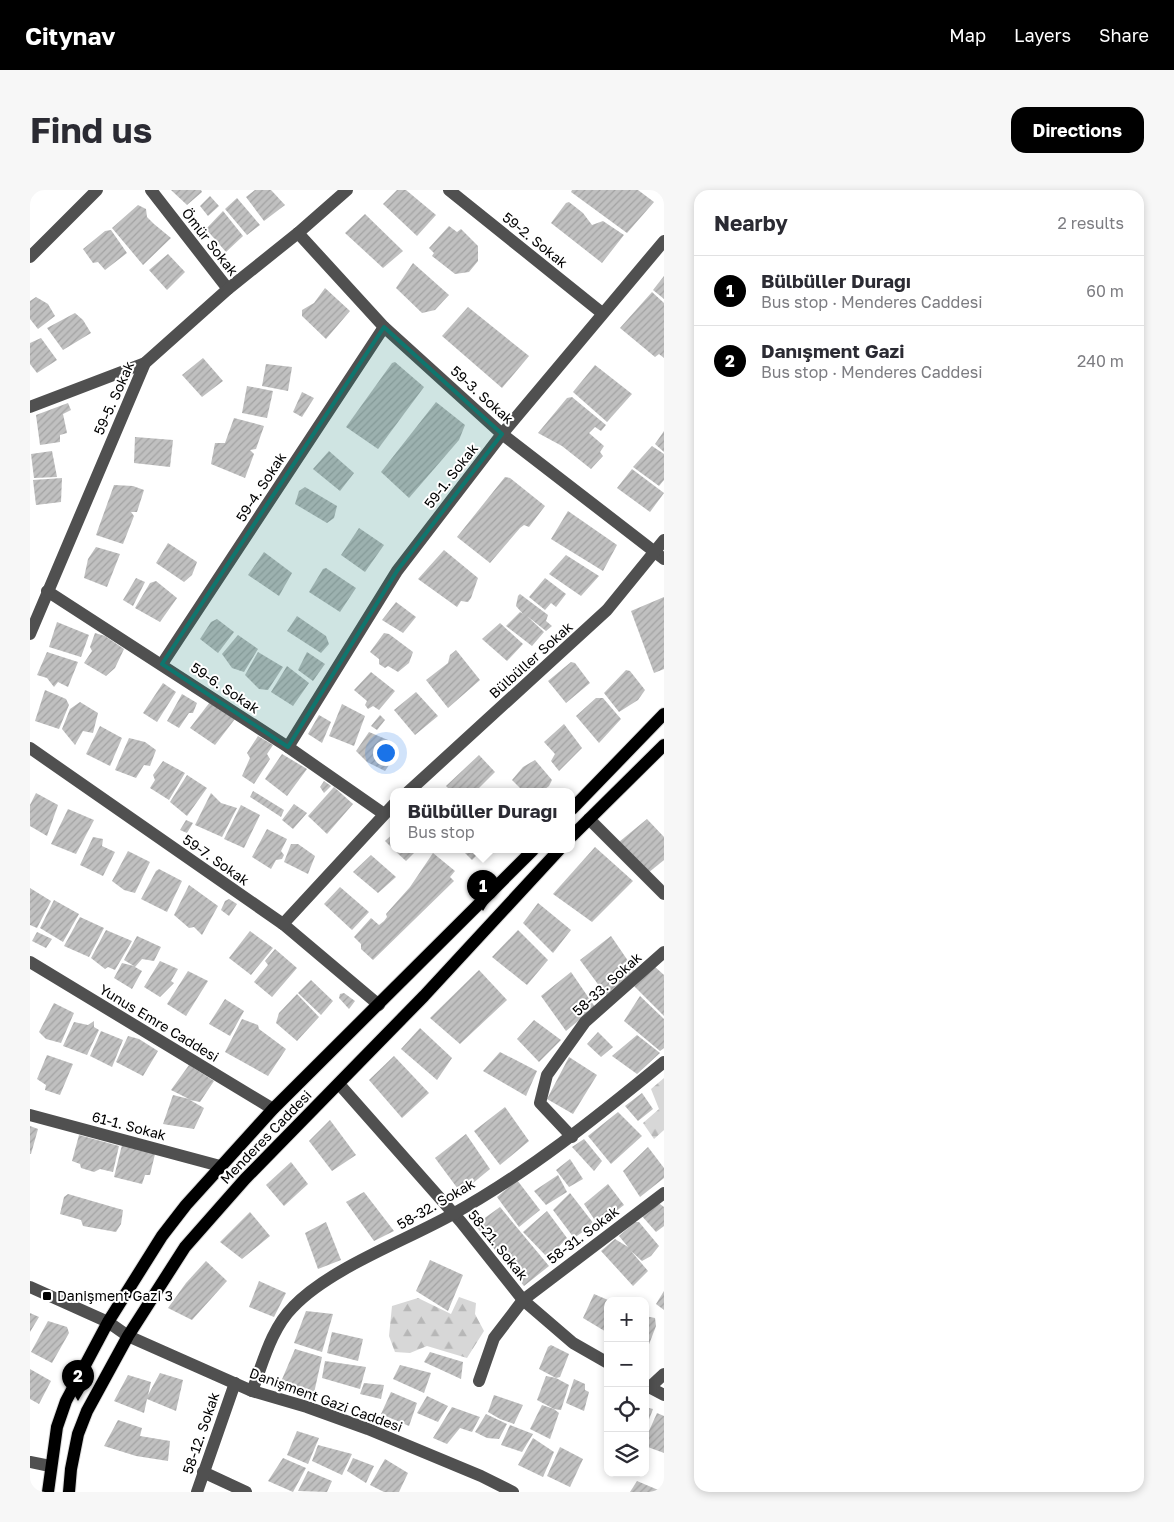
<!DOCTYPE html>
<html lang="en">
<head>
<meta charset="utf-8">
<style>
  body { margin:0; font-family:"Golos Text",sans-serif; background:#f7f7f7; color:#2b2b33 }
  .controls { position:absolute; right:15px; bottom:15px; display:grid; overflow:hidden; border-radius:10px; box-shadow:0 2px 8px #0003 }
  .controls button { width:45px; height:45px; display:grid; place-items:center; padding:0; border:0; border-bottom:1px solid #e1e1e2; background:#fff; color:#2b2b33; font:25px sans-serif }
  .you { position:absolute; left:355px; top:562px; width:18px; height:18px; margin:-12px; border:4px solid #fff; border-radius:50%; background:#1a73e8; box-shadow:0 0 0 8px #1a73e833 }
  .badge { display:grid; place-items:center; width:32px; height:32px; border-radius:50%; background:#000; color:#fff; font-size:16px; font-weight:700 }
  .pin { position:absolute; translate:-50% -41px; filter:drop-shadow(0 1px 2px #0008) }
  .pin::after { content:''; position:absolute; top:26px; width:18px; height:15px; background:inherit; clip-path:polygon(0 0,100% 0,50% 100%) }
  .popup { position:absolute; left:360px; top:598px; width:185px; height:65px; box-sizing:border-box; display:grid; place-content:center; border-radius:10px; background:#fff; filter:drop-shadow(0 1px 4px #0005); font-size:16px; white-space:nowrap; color:#7c7c81 }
  .popup b { font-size:19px; color:#2b2b33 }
  .popup::after { content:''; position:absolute; left:50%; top:100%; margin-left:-10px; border:10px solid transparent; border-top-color:#fff }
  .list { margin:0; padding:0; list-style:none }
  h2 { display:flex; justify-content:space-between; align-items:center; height:65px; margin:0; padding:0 20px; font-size:21px }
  h2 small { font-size:16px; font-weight:400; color:#7c7c81 }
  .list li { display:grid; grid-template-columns:32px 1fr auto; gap:15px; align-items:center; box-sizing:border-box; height:70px; padding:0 20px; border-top:1px solid #e1e1e2 }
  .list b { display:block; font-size:19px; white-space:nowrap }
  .list p { margin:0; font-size:16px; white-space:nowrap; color:#7c7c81 }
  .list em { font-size:16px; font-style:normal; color:#7c7c81 }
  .icon { flex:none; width:28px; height:28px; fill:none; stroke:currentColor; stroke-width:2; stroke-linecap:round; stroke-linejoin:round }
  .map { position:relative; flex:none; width:634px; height:1302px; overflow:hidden; border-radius:15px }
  header { display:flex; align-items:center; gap:30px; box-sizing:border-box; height:70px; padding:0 25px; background:#000; color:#fff }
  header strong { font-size:24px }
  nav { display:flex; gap:28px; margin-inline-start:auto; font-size:18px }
  .intro { display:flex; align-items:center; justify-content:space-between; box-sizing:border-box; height:120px; padding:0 30px }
  h1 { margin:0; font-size:35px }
  .button { padding:12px 22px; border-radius:15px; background:#000; color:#fff; font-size:18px; font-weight:700 }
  main { display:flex; gap:30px; padding:0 30px }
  aside { flex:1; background:#fff; border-radius:15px; box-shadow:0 2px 8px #0003 }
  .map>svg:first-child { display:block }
</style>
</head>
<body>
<header>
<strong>Citynav</strong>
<nav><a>Map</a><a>Layers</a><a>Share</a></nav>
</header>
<div class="intro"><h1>Find us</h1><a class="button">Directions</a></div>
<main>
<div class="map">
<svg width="634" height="1302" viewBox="0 0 634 1302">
  <defs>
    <pattern id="forest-firs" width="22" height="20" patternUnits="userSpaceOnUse" patternTransform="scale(1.25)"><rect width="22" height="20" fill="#d7d7d7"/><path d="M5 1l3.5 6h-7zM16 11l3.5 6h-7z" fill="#b7b7b7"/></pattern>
    <pattern id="building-hatch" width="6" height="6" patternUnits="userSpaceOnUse" patternTransform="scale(1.25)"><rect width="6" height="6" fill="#c0c0c0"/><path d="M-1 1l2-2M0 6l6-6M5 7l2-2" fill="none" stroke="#a3a3a3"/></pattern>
  </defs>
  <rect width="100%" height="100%" fill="#fff"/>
  <g fill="url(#forest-firs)">
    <polygon points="634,888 634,940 624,949 613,933 629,919 621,899"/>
    <polygon points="429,1107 446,1113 445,1124 454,1141 437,1168 397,1156 380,1163 365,1162 359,1146 362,1116 388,1108 421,1124"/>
  </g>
  <g fill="url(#building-hatch)">
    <polygon points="141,0 171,0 172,2 157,15"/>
    <polygon points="225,0 241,0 255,15 234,31 216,7"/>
    <polygon points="367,0 376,0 406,25 387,46 353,14"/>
    <polygon points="542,0 608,0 624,12 597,43 541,2"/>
    <polygon points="180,6 189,16 178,26 170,16"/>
    <polygon points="207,8 230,35 217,45 195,19"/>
    <polygon points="539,12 553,23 562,35 573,31 594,45 572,73 521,33 536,13"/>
    <polygon points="108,15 116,19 117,27 124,34 141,48 113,75 82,38"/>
    <polygon points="193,21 213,46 196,62 176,39"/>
    <polygon points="335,24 373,61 353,78 315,43"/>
    <polygon points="419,36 427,42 431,39 448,56 448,71 439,82 425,84 402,66 404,63 399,58"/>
    <polygon points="81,40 97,63 75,80 68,72 63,73 53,59 75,41"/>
    <polygon points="138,64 155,82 137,100 119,80"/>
    <polygon points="383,73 419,105 405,120 392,123 366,98"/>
    <polygon points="634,86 634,109 623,100"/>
    <polygon points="295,98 320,121 296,149 272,126 272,120 284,113"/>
    <polygon points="622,102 634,113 634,168 629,164 625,167 590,138"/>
    <polygon points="6,107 18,114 25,126 8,139 0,129 0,111"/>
    <polygon points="438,117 499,166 472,198 412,146"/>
    <polygon points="45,123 53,130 61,143 33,160 17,138"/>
    <polygon points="11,148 27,170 7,183 0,174 0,153"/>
    <polygon points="173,168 193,191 172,207 152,185"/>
    <polygon points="365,172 394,197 348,259 316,237 362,173"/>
    <polygon points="236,174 262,177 258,201 232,196"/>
    <polygon points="565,175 602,204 577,232 543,202"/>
    <polygon points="217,196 243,201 237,228 212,223"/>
    <polygon points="272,202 284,208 272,227 263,222"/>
    <polygon points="542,207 576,235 571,241 565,237 559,243 574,256 570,262 573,266 561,279 532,256 508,243 537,208"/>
    <polygon points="406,212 435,235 429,250 379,308 351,282"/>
    <polygon points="38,213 41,220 33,224 37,243 30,245 30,252 10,255 6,225"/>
    <polygon points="204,228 234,236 226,259 220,260 224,264 215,288 181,274 185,253 195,253"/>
    <polygon points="634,241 634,262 625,254"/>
    <polygon points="105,247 143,250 140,277 104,273"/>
    <polygon points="622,256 634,264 634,290 629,296 603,277"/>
    <polygon points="22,261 27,287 4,288 1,264"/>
    <polygon points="299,261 324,283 310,301 283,279"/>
    <polygon points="602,279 634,303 620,322 587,298"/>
    <polygon points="475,287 480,288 515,316 499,337 494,335 490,338 460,373 427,347"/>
    <polygon points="32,288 31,312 6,315 3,290"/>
    <polygon points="84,295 103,296 114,300 107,322 101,322 104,326 93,354 66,345"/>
    <polygon points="275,297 307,316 304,328 297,333 265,314 269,301"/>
    <polygon points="538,321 587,355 573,381 521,349"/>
    <polygon points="329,338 354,355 335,382 311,365"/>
    <polygon points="138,353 167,372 162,385 154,392 126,373"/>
    <polygon points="66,357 90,364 77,397 54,388 58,369"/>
    <polygon points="414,360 448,388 441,408 438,412 431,411 427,417 388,389"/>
    <polygon points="234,362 262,383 249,406 218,385"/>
    <polygon points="536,365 569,386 551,406 519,384"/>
    <polygon points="296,378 326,398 310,422 279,402 293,379"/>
    <polygon points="106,388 115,392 103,416 93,410"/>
    <polygon points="515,388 536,404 526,417 521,413 515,420 499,407"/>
    <polygon points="126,391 147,408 130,432 105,418 120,393"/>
    <polygon points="490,404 518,425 516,431 522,436 516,441 497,426 514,442 502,456 476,436 490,422 493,424 486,416 488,406"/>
    <polygon points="634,407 634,479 624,483 601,421"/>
    <polygon points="366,412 386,427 373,443 352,430"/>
    <polygon points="267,426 296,446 299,454 291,463 257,441"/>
    <polygon points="187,429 204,442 188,463 170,449 181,432"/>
    <polygon points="27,432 59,445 51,467 19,457"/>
    <polygon points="470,433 493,454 477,471 452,449"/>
    <polygon points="65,443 75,446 94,459 85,478 76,486 54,473 62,461 60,457"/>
    <polygon points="354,443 359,444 383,462 379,473 368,482 358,476 355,478 349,474 349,469 340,462"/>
    <polygon points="208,445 228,459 214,482 202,478 192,464"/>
    <polygon points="426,460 450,490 418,518 396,490 418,473 420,465"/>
    <polygon points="17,462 48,472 38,497 28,492 24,497 17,488 7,485"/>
    <polygon points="228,462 253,477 238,500 229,499 215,485"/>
    <polygon points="277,462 295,474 283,491 268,480"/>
    <polygon points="541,472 545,473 560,493 536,513 518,491"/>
    <polygon points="257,476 279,493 263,516 241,502"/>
    <polygon points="596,480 600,481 615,500 608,510 589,522 574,503"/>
    <polygon points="341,482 365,501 349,520 343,516 338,519 335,515 337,511 324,500"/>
    <polygon points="133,493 146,502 127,532 113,523"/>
    <polygon points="15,500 36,509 39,515 29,539 5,531"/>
    <polygon points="386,502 408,526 385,545 364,520"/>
    <polygon points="152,504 167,513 163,523 159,523 149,538 137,531"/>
    <polygon points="566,508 573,508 591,529 569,553 546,526"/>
    <polygon points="50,512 68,523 63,543 53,541 45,555 32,539 40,519"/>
    <polygon points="180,512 205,529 185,555 160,538"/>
    <polygon points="312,514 335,526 324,556 299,546"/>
    <polygon points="289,525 301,532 292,553 278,544"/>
    <polygon points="350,525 355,530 347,540 341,536"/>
    <polygon points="534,534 552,558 529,581 521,571 525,564 514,552"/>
    <polygon points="70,536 92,548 80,576 56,564"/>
    <polygon points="339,542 358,550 368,562 355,581 337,572 326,561"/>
    <polygon points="228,546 243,555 237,564 240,569 224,594 212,586 220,568 217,563"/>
    <polygon points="99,548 115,552 126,560 120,576 114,575 106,588 85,580"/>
    <polygon points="252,564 277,579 257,606 235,589"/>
    <polygon points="449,565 465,582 445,602 422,602 416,596"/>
    <polygon points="505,570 522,590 519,596 511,602 494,602 482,590 493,577"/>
    <polygon points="133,571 155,583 139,610 120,598 125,590 123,585"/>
    <polygon points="157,585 177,598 157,626 140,612"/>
    <polygon points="294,591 301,596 294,603 290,597"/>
    <polygon points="304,597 323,614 297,644 278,626"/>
    <polygon points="223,601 254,620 251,627 220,607"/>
    <polygon points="6,603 28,615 17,646 0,636 0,615"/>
    <polygon points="181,603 191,613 207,618 192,647 165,635"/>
    <polygon points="264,614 277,623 263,639 252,630"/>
    <polygon points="211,615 230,625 214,658 194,649"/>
    <polygon points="38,619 64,630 46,664 21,654"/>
    <polygon points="617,629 634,647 634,670 618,683 589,652"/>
    <polygon points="156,630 163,633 157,643 150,640"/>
    <polygon points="237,639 257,649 251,661 254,665 252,669 246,670 241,679 222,667"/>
    <polygon points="364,643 364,660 355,651"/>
    <polygon points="63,647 73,649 72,656 85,662 73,686 50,675"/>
    <polygon points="261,654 268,654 285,666 278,684 254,672"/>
    <polygon points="565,657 603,691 562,732 523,704"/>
    <polygon points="364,660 387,660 376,671"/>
    <polygon points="432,660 452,660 442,670"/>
    <polygon points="98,661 120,672 105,703 94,700 82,691"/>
    <polygon points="403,663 425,681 420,687 424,691 343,770 331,759 331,754 324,747 341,728 349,735 354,731 357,727 356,724 380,697"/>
    <polygon points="341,665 366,687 348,703 323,682"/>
    <polygon points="129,679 152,691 137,722 111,709 126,681"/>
    <polygon points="159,695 188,716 172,745 164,737 159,738 144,725"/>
    <polygon points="310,697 339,722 322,740 294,714"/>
    <polygon points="0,698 21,711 7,738 0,735"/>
    <polygon points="199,709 207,714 199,726 191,720 195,711"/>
    <polygon points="24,710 49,724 33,752 10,738"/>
    <polygon points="508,713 541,740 523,763 493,733"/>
    <polygon points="50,727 74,738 59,767 34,756"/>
    <polygon points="76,740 102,751 85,780 78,777 75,779 61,768"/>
    <polygon points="488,740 518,770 497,795 462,767"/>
    <polygon points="220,741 243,758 221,785 199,768"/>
    <polygon points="7,742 22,749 16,758 2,751"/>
    <polygon points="107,746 131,757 124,771 112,769 105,777 112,781 102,799 84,788 92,773 104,776 94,770"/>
    <polygon points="581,746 605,781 576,805 550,770"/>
    <polygon points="245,759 267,778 242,807 224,792 238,775 235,771"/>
    <polygon points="130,771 148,779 141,791 144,793 130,807 114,797"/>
    <polygon points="624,776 634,785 634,826 603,795"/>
    <polygon points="449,780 477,810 430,854 400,828"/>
    <polygon points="158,781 178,791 156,826 137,814"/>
    <polygon points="541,782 565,817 536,841 511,806"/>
    <polygon points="281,790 303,811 291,825 268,803"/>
    <polygon points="314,803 325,811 319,819 309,808 310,804"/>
    <polygon points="267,804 289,827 267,851 246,833 249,823"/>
    <polygon points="610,806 634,829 634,858 630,861 594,831"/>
    <polygon points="195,809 214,821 200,846 179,834"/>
    <polygon points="24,813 44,823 31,853 16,849 9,842"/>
    <polygon points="212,829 228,835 229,839 256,859 238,886 195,862"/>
    <polygon points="504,830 531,850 509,872 487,849"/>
    <polygon points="64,831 64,837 69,840 57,865 33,856 44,832 58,835"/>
    <polygon points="390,838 422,868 407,890 371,859"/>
    <polygon points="71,841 93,850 82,877 60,866"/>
    <polygon points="568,842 583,857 571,867 557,854"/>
    <polygon points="607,845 630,863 607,884 582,866"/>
    <polygon points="98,846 109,849 128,861 113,886 86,872"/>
    <polygon points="470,862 507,881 496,906 453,881"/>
    <polygon points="17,865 43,874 30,905 15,900 16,895 7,889"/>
    <polygon points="364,866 399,903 372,928 339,890"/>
    <polygon points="539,867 567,885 543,924 517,909"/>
    <polygon points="159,875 184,891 170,912 160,910 174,918 164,939 133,934 143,905 159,909 141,900"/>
    <polygon points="612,903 623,919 608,931 595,916"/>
    <polygon points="475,917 499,951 470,975 444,941"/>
    <polygon points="588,922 612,946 581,974 558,946"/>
    <polygon points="300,930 326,965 302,981 279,951"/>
    <polygon points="0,936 8,939 1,964 0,964"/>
    <polygon points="436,944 460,979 431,1003 405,968"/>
    <polygon points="49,945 89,956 83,982 70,979 64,982 51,978 50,974 42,971"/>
    <polygon points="554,949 572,971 564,981 542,957"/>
    <polygon points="92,955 125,964 120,985 115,985 112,994 84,987"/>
    <polygon points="618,957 634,978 634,988 610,1007 593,981"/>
    <polygon points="540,969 553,989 539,997 526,980"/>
    <polygon points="261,972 278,994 254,1016 236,995"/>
    <polygon points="528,985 537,1002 516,1015 504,1001"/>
    <polygon points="487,990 510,1020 489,1037 467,1007"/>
    <polygon points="578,994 594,1015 568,1035 554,1014"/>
    <polygon points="334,1002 364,1041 344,1051 316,1012"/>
    <polygon points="540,1003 564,1034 544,1048 523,1020"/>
    <polygon points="38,1004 93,1020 91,1034 86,1042 53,1036 51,1030 30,1024 34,1007"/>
    <polygon points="630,1014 634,1017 634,1036 626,1042 611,1025 622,1016"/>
    <polygon points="470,1017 519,1076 494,1096 445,1035"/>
    <polygon points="517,1021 537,1048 518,1068 493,1042"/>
    <polygon points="220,1022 240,1046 212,1069 190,1052"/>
    <polygon points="296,1032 311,1070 288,1079 275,1043"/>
    <polygon points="605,1032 609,1032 629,1056 621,1066 612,1071 601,1061 618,1081 603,1096 571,1061 585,1049 598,1057 589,1046"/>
    <polygon points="400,1070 433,1085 418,1121 386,1101"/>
    <polygon points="176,1071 197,1091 162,1130 138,1118 156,1093"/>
    <polygon points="229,1091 256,1103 244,1127 219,1117"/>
    <polygon points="634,1101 634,1120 626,1114"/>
    <polygon points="564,1104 578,1110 578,1143 553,1128"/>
    <polygon points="276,1121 303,1124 292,1162 264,1153"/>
    <polygon points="0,1123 9,1127 0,1142"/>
    <polygon points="615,1126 625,1128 626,1136 618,1157 615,1156"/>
    <polygon points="18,1131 37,1137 39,1143 22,1173 1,1162"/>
    <polygon points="302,1142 333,1149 328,1171 297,1163"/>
    <polygon points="521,1155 539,1164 530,1187 526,1188 509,1179 518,1157"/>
    <polygon points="265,1159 292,1167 284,1203 250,1194"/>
    <polygon points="400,1162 433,1172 431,1189 394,1172"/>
    <polygon points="295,1171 336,1177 330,1199 292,1188"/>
    <polygon points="370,1175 401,1183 394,1203 363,1189"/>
    <polygon points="0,1179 21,1191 9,1214 0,1209"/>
    <polygon points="130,1183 153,1190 146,1221 117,1209 114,1223 84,1211 98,1185 121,1192 118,1205"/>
    <polygon points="516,1186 526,1188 539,1195 531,1220 524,1219 507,1210"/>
    <polygon points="544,1189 555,1194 555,1200 559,1202 554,1221 536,1213"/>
    <polygon points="334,1193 354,1195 351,1209 330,1204"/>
    <polygon points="361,1202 387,1213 379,1236 351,1224"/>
    <polygon points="464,1205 493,1215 484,1234 470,1229 458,1222"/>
    <polygon points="397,1206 418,1216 408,1232 387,1223"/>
    <polygon points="512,1215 524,1219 529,1223 520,1249 500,1239"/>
    <polygon points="422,1217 450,1227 442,1242 430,1238 417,1254 403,1248"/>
    <polygon points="615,1217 623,1219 615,1240"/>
    <polygon points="627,1223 634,1226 634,1263 615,1256 615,1250"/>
    <polygon points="456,1224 477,1234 469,1249 457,1248 445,1242"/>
    <polygon points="88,1230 112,1238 110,1246 140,1251 138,1271 106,1266 74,1256"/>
    <polygon points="480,1235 503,1244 492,1262 471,1255"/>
    <polygon points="267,1241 289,1248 278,1274 257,1265"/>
    <polygon points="503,1248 524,1262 513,1287 488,1275"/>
    <polygon points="288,1255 322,1264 312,1285 282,1271"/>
    <polygon points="530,1257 553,1269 540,1297 517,1286"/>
    <polygon points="253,1268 276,1278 263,1302 238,1291"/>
    <polygon points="323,1268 344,1276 336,1293 317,1281"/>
    <polygon points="355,1269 378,1283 369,1302 354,1302 340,1295"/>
    <polygon points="278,1281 302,1291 297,1302 268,1301"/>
    <polygon points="607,1291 633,1302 600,1302"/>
  </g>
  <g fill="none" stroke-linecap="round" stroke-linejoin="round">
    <defs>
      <g id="major">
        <polyline points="542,619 634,524"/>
        <polyline points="542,646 634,555"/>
        <polyline points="18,1302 27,1237 36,1211 78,1132 132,1046 156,1015 243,919 503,660"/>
        <polyline points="39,1302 41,1279 48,1244 57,1221 98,1146 155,1057 215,989 394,806 529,660"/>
      </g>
    </defs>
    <use href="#major" stroke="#dbdbdb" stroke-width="14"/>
    <g stroke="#505050" stroke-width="12">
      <polyline points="121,0 198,99"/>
      <polyline points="419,0 572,123"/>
      <polyline points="268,43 354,137 472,244 634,369"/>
      <polyline points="0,67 67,0"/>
      <polyline points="0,217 115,173"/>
      <polyline points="17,401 258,557 354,624"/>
      <polyline points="0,444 115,173 198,99 268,43 317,0"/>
      <polyline points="132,474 354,137"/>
      <polyline points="258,557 367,381 472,244 634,51"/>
      <polyline points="0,558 253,734 349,815"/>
      <polyline points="378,602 577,420 634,350"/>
      <polyline points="559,629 634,704"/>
      <polyline points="253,734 364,614"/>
      <polyline points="0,772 243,919"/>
      <polyline points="309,894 431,1032 493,1110 543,1153 578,1173"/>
      <polyline points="0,925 190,976"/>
      <polyline points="542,947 510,913 517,885 555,832 634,762"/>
      <polyline points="0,1097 78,1132 98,1146 222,1201 277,1217 338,1239 451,1286 483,1302"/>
      <polyline points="449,1191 464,1148 493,1110 634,1003"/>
      <polyline points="615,1195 634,1205"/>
      <polyline points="620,1197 634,1184"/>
      <path d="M222,1201c11,-28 19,-62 41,-84 37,-39 112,-66 160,-93 76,-42 144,-97 211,-152"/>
      <polyline points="0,1272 20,1276"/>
      <polyline points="173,1282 216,1302"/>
      <polyline points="167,1302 205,1193"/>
    </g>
    <use href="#major" stroke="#000" stroke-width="12"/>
  </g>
  <path fill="#0f766e" fill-opacity="0.2" stroke="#0f766e" stroke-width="4" stroke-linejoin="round" d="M354,137l118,107 -105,137 -109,176 -126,-83z"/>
  <rect fill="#000" stroke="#fff" stroke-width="2" x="12" y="1101" width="10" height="10" rx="2.5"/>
  <g text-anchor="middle" stroke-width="4" stroke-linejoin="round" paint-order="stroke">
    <g font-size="14" fill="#000" stroke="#fff">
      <text transform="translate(505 50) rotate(39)" y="5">59-2. Sokak</text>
      <text transform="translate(180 52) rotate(52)" y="5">Ömür Sokak</text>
      <text transform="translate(452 205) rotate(42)" y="5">59-3. Sokak</text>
      <text transform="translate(84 208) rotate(-66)" y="5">59-5. Sokak</text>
      <text transform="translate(421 286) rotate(-52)" y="5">59-1. Sokak</text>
      <text transform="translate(231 297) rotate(-57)" y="5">59-4. Sokak</text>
      <text transform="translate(501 470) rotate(-42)" y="5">Bülbüller Sokak</text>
      <text transform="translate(195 498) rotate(34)" y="5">59-6. Sokak</text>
      <text transform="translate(186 670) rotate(35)" y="5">59-7. Sokak</text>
      <text transform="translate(577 794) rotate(-42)" y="5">58-33. Sokak</text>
      <text transform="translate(129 833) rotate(31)" y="5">Yunus Emre Caddesi</text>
      <text transform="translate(99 936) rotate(15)" y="5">61-1. Sokak</text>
      <text transform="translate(236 947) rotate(-46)" y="5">Menderes Caddesi</text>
      <text transform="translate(406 1014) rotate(-30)" y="5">58-32. Sokak</text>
      <text transform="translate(553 1045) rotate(-37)" y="5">58-31. Sokak</text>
      <text transform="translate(468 1055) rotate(51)" y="5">58-21. Sokak</text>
      <text transform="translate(296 1210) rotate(20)" y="5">Danişment Gazi Caddesi</text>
      <text transform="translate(171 1243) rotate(-71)" y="5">58-12. Sokak</text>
    </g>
    <g font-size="14" fill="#000" stroke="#fff" text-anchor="start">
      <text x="27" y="1111">Danişment Gazi 3</text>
    </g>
  </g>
</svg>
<div class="controls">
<button>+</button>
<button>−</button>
<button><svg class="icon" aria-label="locate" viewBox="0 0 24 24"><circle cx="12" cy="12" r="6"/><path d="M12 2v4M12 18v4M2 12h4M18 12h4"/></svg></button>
<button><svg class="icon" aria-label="layers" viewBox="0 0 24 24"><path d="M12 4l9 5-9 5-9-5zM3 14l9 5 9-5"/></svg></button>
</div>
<div class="you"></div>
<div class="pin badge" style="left:453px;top:721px">1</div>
<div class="popup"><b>Bülbüller Durağı</b>Bus stop</div>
<div class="pin badge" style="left:48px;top:1211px">2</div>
</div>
<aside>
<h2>Nearby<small>2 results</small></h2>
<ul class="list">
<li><span class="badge">1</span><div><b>Bülbüller Durağı</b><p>Bus stop · Menderes Caddesi</p></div><em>60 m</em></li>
<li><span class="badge">2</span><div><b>Danışment Gazi</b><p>Bus stop · Menderes Caddesi</p></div><em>240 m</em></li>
</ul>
</aside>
</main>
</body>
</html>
